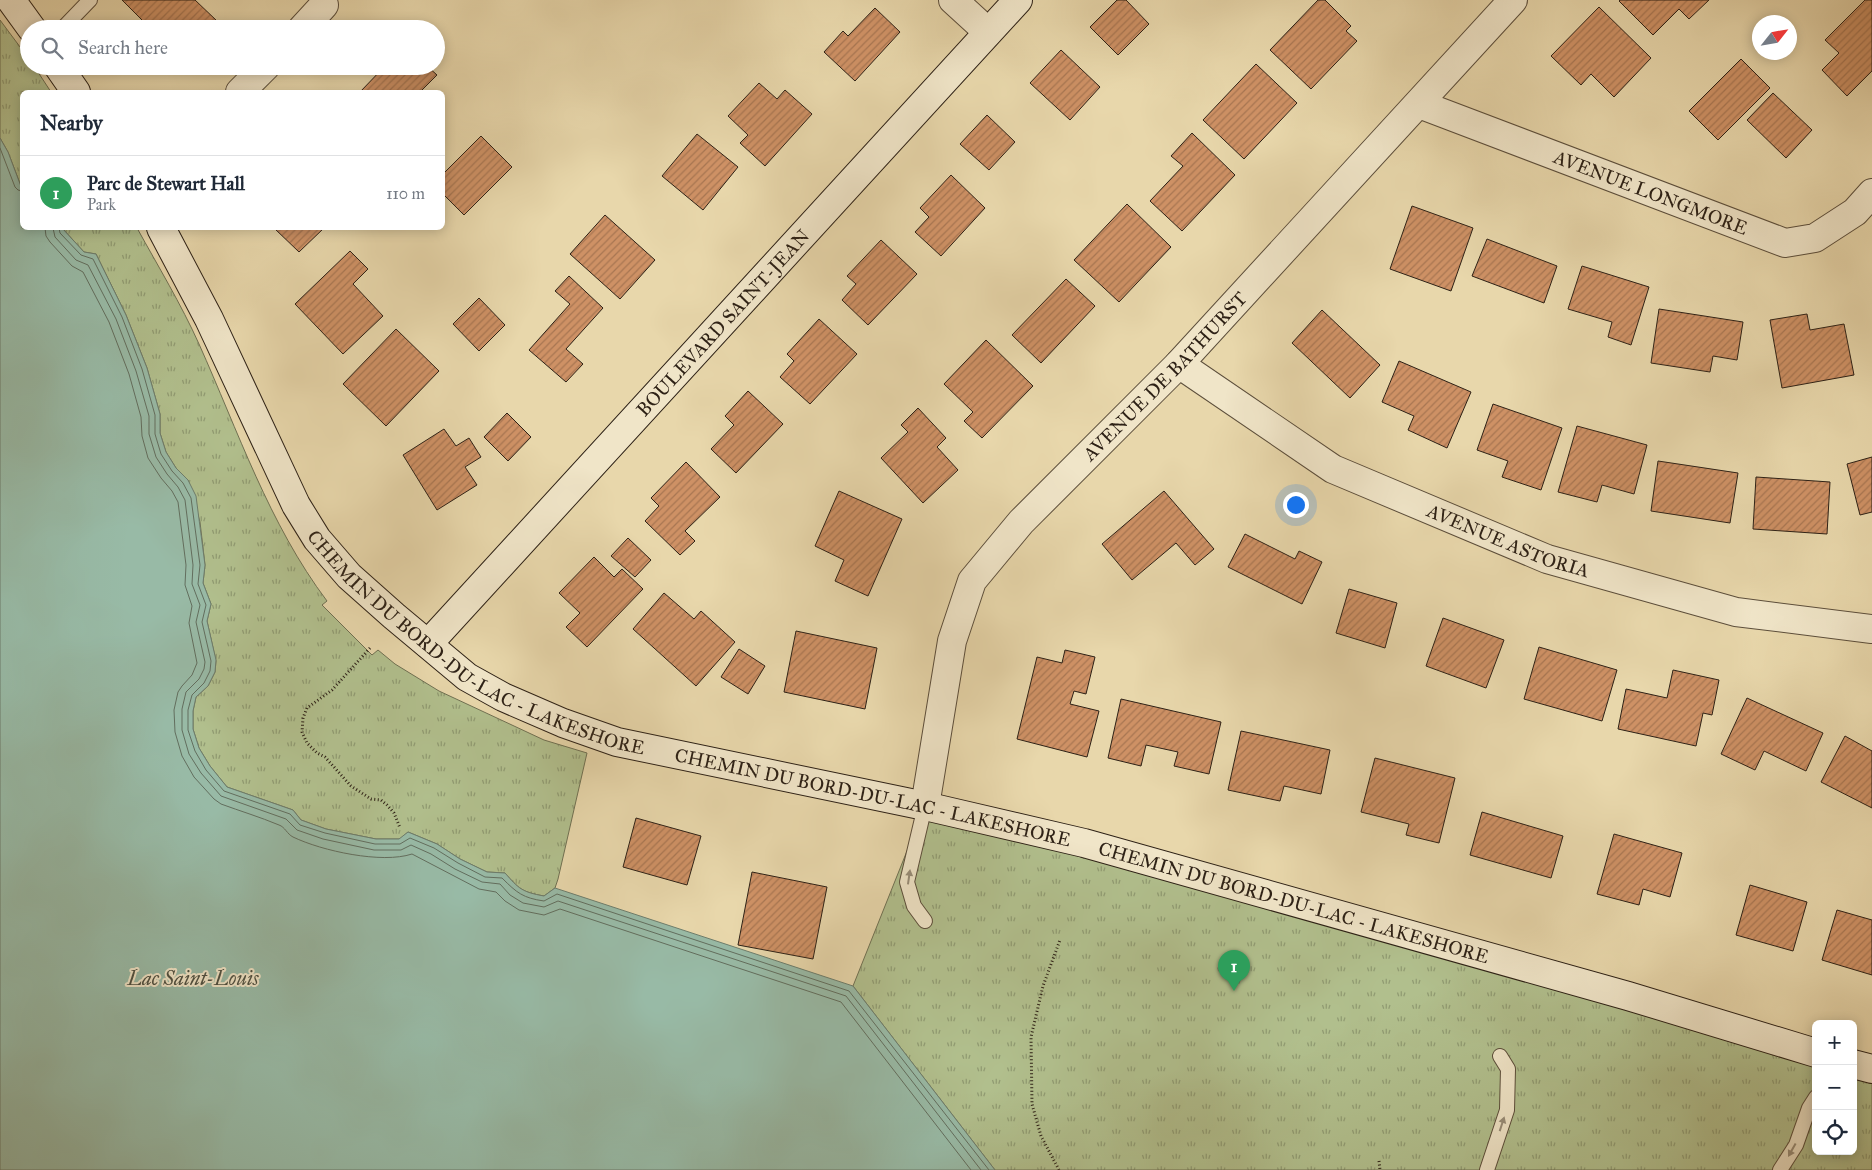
<!DOCTYPE html>
<html lang="en">
<head>
<meta charset="utf-8">
<style>
  body { margin:0; font-family:"IM FELL Great Primer",serif; background:#f6f6f7; color:#1f2937 }
  .controls { position:absolute; right:15px; bottom:15px; display:grid; overflow:hidden; border-radius:8px; box-shadow:0 2px 12px #0003 }
  .controls button { width:45px; height:45px; display:grid; place-items:center; padding:0; border:0; border-bottom:1px solid #e0e1e3; background:#fff; color:#1f2937; font:25px sans-serif }
  .compass { position:absolute; left:1752px; top:15px; width:45px; height:45px; border-radius:50%; background:#fff; box-shadow:0 2px 12px #0003; rotate:59deg }
  .you { position:absolute; left:1295px; top:504px; width:18px; height:18px; margin:-12px; border:4px solid #fff; border-radius:50%; background:#1a73e8; box-shadow:0 0 0 8px #1a73e833 }
  .badge { display:grid; place-items:center; width:32px; height:32px; border-radius:50%; background:#ea580c; color:#fff; font-size:16px; font-weight:700 }
  .pin { position:absolute; translate:-50% -41px; filter:drop-shadow(0 1px 2px #0008) }
  .pin::after { content:''; position:absolute; top:26px; width:18px; height:15px; background:inherit; clip-path:polygon(0 0,100% 0,50% 100%) }
  .list { margin:0; padding:0; list-style:none }
  h2 { display:flex; justify-content:space-between; align-items:center; height:65px; margin:0; padding:0 20px; font-size:21px }
  h2 small { font-size:16px; font-weight:400; color:#747a83 }
  .list li { display:grid; grid-template-columns:32px 1fr auto; gap:15px; align-items:center; box-sizing:border-box; height:75px; padding:0 20px; border-top:1px solid #e0e1e3 }
  .list b { display:block; font-size:19px; white-space:nowrap }
  .list p { margin:0; font-size:16px; white-space:nowrap; color:#747a83 }
  .list em { font-size:16px; font-style:normal; color:#747a83 }
  .icon { flex:none; width:28px; height:28px; fill:none; stroke:currentColor; stroke-width:2; stroke-linecap:round; stroke-linejoin:round }
  .map { position:relative; flex:none; width:1872px; height:1170px; overflow:hidden }
  .search { position:absolute; background:#fff; box-shadow:0 2px 12px #0003; left:20px; top:20px; width:425px; height:55px; display:flex; align-items:center; gap:12px; box-sizing:border-box; padding:0 18px; border-radius:28px; color:#747a83; font-size:19px }
  .panel { position:absolute; background:#fff; box-shadow:0 2px 12px #0003; left:20px; top:90px; width:425px; height:140px; border-radius:8px }
  .map>svg:first-child { display:block }
</style>
</head>
<body>
<div class="map">
<svg width="1872" height="1170" viewBox="0 0 1872 1170">
  <defs>
    <pattern id="grass-tufts" width="24" height="20" patternUnits="userSpaceOnUse" patternTransform="scale(1.25)"><rect width="24" height="20" fill="#b1bf8d"/><path d="M3 7l-1-3M5 7V3M7 7l1-3M15 17l-1-3M17 17v-4M19 17l1-3" fill="none" stroke="#909b72"/></pattern>
    <pattern id="building-hatch" width="6" height="6" patternUnits="userSpaceOnUse" patternTransform="scale(1.25)"><rect width="6" height="6" fill="#ce9165"/><path d="M-1 1l2-2M0 6l6-6M5 7l2-2" fill="none" stroke="#a87652"/></pattern>
  </defs>
  <rect width="100%" height="100%" fill="#e8d7ab"/>
  <filter id="stains"><feTurbulence type="fractalNoise" baseFrequency=".004" numOctaves="4"/><feColorMatrix values="0 0 0 0 .2 0 0 0 0 .09 0 0 0 0 .02 0 0 0 .5 -.17"/></filter>
  <radialGradient id="worn" r=".72"><stop offset=".6" stop-color="#630" stop-opacity="0"/><stop offset="1" stop-color="#630" stop-opacity=".3"/></radialGradient>
  <g fill="url(#grass-tufts)" stroke="#6f7052">
    <polygon points="0,20 29,59 29,66 34,66 51,92 22,92 22,189 8,152 0,138"/>
    <path d="M62,228h75c21,38 44,76 62,116 39,87 70,180 128,257l-5,4 50,50 6,-5 17,14 44,27 105,49 43,13 -29,126 -3,9 -11,8c-22,-4 -25,-7 -39,-23l-18,-1 -27,-13 -23,-15 -29,-12 -8,7h-24l-50,-10 -25,-9 -8,-10 -66,-23 -17,-21 -11,-18 -6,-19v-18l3,-14 12,-11 7,-14 1,-11 -9,-40 4,-17 -8,-21 2,-18 -5,-43 -12,-42 -12,-12 -10,-16 -6,-19v-19l-13,-46 -21,-53 -30,-61 -12,-2z"/>
    <polygon points="925,806 1816,1053 1816,1151 1853,1151 1853,1064 1872,1069 1872,1170 995,1170 853,986"/>
  </g>
  <path fill="#98baa6" stroke="#6d7d6c" d="M0,138l8,14 14,37v39h40l22,24 12,2 30,61 21,53 13,46v19l6,19 10,16 12,12 8,16 9,69 -2,18 8,21 -4,17 9,39 -1,12 -7,14 -12,11 -3,14v18l6,19 11,18 17,21 66,23 8,10 25,9 50,10h23l9,-7 29,12 23,15 27,13 18,1c14,16 17,19 39,23l11,-8 298,98 142,184h-995z"/>
  <g fill="none" stroke-linecap="round" stroke-linejoin="round">
    <g stroke="#626e5e" stroke-width="1">
      <polyline points="0,148 15,187 18,190 22,191"/>
      <path d="M45,228l1,8 4,6 22,24 11,6 26,50 20,52 12,43 1,19 6,22 13,20 11,13 6,11 8,63 -1,20 7,21 -3,17 8,40 -5,12 -10,11 -4,6 -4,18 1,22 7,24 12,21 20,22 7,5c19,7 39,13 58,21 6,2 8,9 14,12 29,14 89,27 119,17l67,35 17,3 9,9 14,9 25,5 16,-6 281,93 130,168"/>
      <polyline points="53,228 55,237 76,260 88,265 116,319 136,371 149,416 149,434 156,457 167,474 178,487 185,500 193,565 192,584 200,605 196,622 205,662 204,669 199,679 186,692 182,709 182,730 189,754 201,773 221,796 286,819 297,830 323,839 374,850 401,850 411,845 431,854 455,869 482,882 500,884 510,895 523,903 544,907 558,901 846,996 981,1170"/>
      <path d="M59,228l1,5 21,22 12,4 29,58 20,52 13,46v19l6,20 11,17 11,12 8,15 9,67 -2,19 8,21 -4,17 9,39 -1,10 -6,12 -12,12 -4,15v20l7,21 11,19 18,21 66,23 10,11 25,8 50,11h25l10,-6 24,10 24,15 27,14 17,1c15,15 21,20 42,23l13,-7 292,97 140,179"/>
    </g>
  </g>
  <g fill="url(#building-hatch)" stroke="#2d2116">
    <polygon points="122,0 195,0 217,21 209,29 151,29"/>
    <polygon points="1117,0 1126,0 1149,24 1118,55 1090,27"/>
    <polygon points="1318,0 1325,0 1351,26 1346,31 1357,41 1311,89 1270,50"/>
    <polygon points="1620,0 1709,0 1689,19 1679,9 1653,35 1619,1"/>
    <polygon points="1865,0 1872,0 1872,71 1847,96 1822,70 1839,53 1825,40"/>
    <polygon points="1599,7 1651,58 1614,97 1591,74 1581,85 1551,56"/>
    <polygon points="875,8 900,32 855,81 824,52 843,31 848,36"/>
    <polygon points="1061,50 1100,87 1070,120 1030,83"/>
    <polygon points="1741,59 1770,88 1718,140 1689,111"/>
    <polygon points="1256,64 1297,103 1244,159 1203,120"/>
    <polygon points="385,66 427,66 437,75 420,92 360,92"/>
    <polygon points="759,83 777,99 785,90 812,114 765,166 740,143 748,135 728,116"/>
    <polygon points="1773,93 1812,130 1786,158 1747,120"/>
    <polygon points="987,115 1015,142 989,170 960,144"/>
    <polygon points="1192,133 1235,175 1182,231 1150,201 1183,166 1171,156"/>
    <polygon points="697,134 738,167 703,210 662,176"/>
    <polygon points="481,136 512,167 464,215 442,193 442,175"/>
    <polygon points="951,175 985,208 941,256 915,232 929,217 920,208"/>
    <polygon points="1127,204 1171,247 1119,302 1074,260"/>
    <polygon points="1412,206 1473,228 1451,291 1390,269"/>
    <polygon points="605,215 655,260 620,299 570,254"/>
    <polygon points="274,228 324,228 299,252"/>
    <polygon points="1487,239 1557,266 1544,303 1472,276"/>
    <polygon points="881,240 917,274 868,325 842,300 856,284 847,276"/>
    <polygon points="350,251 368,269 353,284 383,316 343,354 295,304"/>
    <polygon points="1582,266 1649,287 1631,345 1608,337 1612,322 1568,309"/>
    <polygon points="569,276 603,308 566,349 583,364 566,382 529,350 570,304 555,291"/>
    <polygon points="1066,279 1095,306 1041,363 1012,335"/>
    <polygon points="479,298 505,325 479,351 453,324"/>
    <polygon points="1659,309 1743,322 1737,360 1713,356 1710,372 1651,363"/>
    <polygon points="1322,310 1380,365 1350,398 1292,343"/>
    <polygon points="1807,314 1810,330 1844,324 1854,375 1782,388 1770,320"/>
    <polygon points="819,319 857,354 810,404 780,377 794,361 787,354"/>
    <polygon points="396,329 439,371 386,426 343,384"/>
    <polygon points="986,340 1033,386 982,438 964,421 973,412 944,384"/>
    <polygon points="1399,361 1471,392 1447,448 1408,430 1414,416 1382,402"/>
    <polygon points="748,391 783,424 736,473 711,449 734,425 725,416"/>
    <polygon points="1493,404 1562,428 1541,490 1502,477 1508,461 1477,450"/>
    <polygon points="918,408 946,438 937,447 958,470 923,503 881,458 908,432 901,425"/>
    <polygon points="507,413 531,437 508,461 484,437"/>
    <polygon points="1577,426 1647,445 1634,494 1602,485 1597,502 1558,492"/>
    <polygon points="444,429 456,446 469,438 481,457 465,467 477,485 437,510 403,455"/>
    <polygon points="1872,457 1872,512 1860,515 1847,464"/>
    <polygon points="1658,461 1738,473 1730,523 1651,511"/>
    <polygon points="686,462 720,497 685,531 695,541 680,555 645,521 659,506 651,498"/>
    <polygon points="1756,477 1830,482 1827,534 1753,529"/>
    <polygon points="839,491 902,519 868,596 835,581 844,560 815,546"/>
    <polygon points="1164,491 1214,549 1195,565 1176,543 1132,580 1102,544"/>
    <polygon points="1245,534 1295,559 1299,551 1322,562 1302,604 1228,567"/>
    <polygon points="628,538 651,560 635,577 611,556"/>
    <polygon points="594,557 614,577 622,569 643,589 587,647 566,627 580,613 559,593"/>
    <polygon points="1349,589 1397,603 1385,648 1336,633"/>
    <polygon points="664,593 694,619 701,611 735,642 696,686 633,629"/>
    <polygon points="1443,618 1504,640 1486,688 1426,666"/>
    <polygon points="796,631 877,648 865,709 784,692"/>
    <polygon points="1539,647 1617,670 1602,721 1524,699"/>
    <polygon points="739,649 765,666 748,694 721,677"/>
    <polygon points="1065,650 1095,657 1086,694 1074,691 1070,704 1099,711 1087,757 1017,739 1037,657 1062,663"/>
    <polygon points="1673,670 1719,680 1712,715 1703,713 1696,746 1618,729 1626,689 1667,698"/>
    <polygon points="1747,698 1823,733 1806,771 1764,751 1755,770 1721,754"/>
    <polygon points="1121,699 1221,722 1209,774 1174,766 1178,752 1146,745 1141,766 1108,758"/>
    <polygon points="1241,731 1330,750 1321,794 1284,786 1280,801 1228,790"/>
    <polygon points="1845,736 1872,751 1872,808 1821,782"/>
    <polygon points="1375,758 1455,778 1439,843 1406,835 1409,824 1361,812"/>
    <polygon points="1482,812 1563,836 1551,878 1470,855"/>
    <polygon points="636,818 701,836 687,885 623,867"/>
    <polygon points="1614,834 1682,853 1670,897 1643,889 1639,905 1597,894"/>
    <polygon points="752,872 827,887 813,959 738,945"/>
    <polygon points="1750,885 1807,902 1793,951 1736,935"/>
    <polygon points="1837,910 1872,920 1872,975 1822,960"/>
  </g>
  <g fill="none" stroke-linecap="round" stroke-linejoin="round">
    <defs>
      <g id="lane">
        <polyline points="62,29 90,0"/>
        <polyline points="925,921 914,906 907,882 925,806"/>
        <polyline points="1487,1170 1507,1110 1508,1069 1500,1056"/>
        <polyline points="1780,1170 1796,1145 1809,1108 1816,1097"/>
      </g>
      <g id="street">
        <polyline points="953,0 988,32"/>
        <polyline points="302,29 324,5"/>
        <polyline points="240,92 266,66"/>
        <path id="s1" d="M1419,104l366,139 30,-5 40,-26 17,-19"/>
        <path id="s2" d="M1179,364l154,105 214,90 189,53 136,17"/>
        <path id="s3" d="M925,806l27,-165 20,-60 49,-59 158,-158 334,-364"/>
      </g>
      <g id="secondary">
        <polyline points="11,0 32,29"/>
        <polyline points="58,66 76,92"/>
        <path id="s4" d="M161,228l48,91 87,186 21,34 32,37 45,40 73,61 36,20 60,26 54,19 308,64 159,37 544,153 188,57"/>
        <path id="s5" d="M428,644l590,-644"/>
        <polyline points="1853,1064 1872,1069"/>
      </g>
    </defs>
    <use href="#lane" stroke="#5c4e3b" stroke-width="16"/>
    <use href="#street" stroke="#5c4e3b" stroke-width="30"/>
    <use href="#secondary" stroke="#2d2116" stroke-width="30"/>
    <g stroke="#2d2116" stroke-width="3" stroke-dasharray="1 2.5" stroke-linecap="butt">
      <polyline points="370,648 332,690 307,708 303,718 302,732 307,743 317,753 325,757 351,786 371,799 381,800 387,805 394,813 400,828"/>
      <polyline points="1379,1161 1380,1170"/>
      <polyline points="1059,1170 1041,1136 1032,1104 1031,1037 1043,986 1060,940"/>
    </g>
    <use href="#lane" stroke="#f0e5c8" stroke-width="14"/>
    <use href="#street" stroke="#f0e5c8" stroke-width="28"/>
    <use href="#secondary" stroke="#f0e5c8" stroke-width="28"/>
  </g>
  <defs><path id="oneway-solid" d="M-6-.8H1V-3.2L6.5 0L1 3.2V.8H-6Z" transform="scale(1.25)"/></defs>
  <g fill="#988d78">
    <use href="#oneway-solid" transform="translate(909 877) rotate(-82)"/>
    <use href="#oneway-solid" transform="translate(1502 1124) rotate(-72)"/>
    <use href="#oneway-solid" transform="translate(1792 1150) rotate(119)"/>
  </g>
  <g text-anchor="middle" stroke-width="4" stroke-linejoin="round" paint-order="stroke">
    <g font-size="19" fill="#2d2116" stroke="#f0e5c8">
      <text dy="7" stroke="none"><textPath href="#s1" startOffset="248">AVENUE LONGMORE</textPath></text>
      <text dy="7" stroke="none"><textPath href="#s5" startOffset="436">BOULEVARD SAINT-JEAN</textPath></text>
      <text dy="7" stroke="none"><textPath href="#s3" startOffset="512">AVENUE DE BATHURST</textPath></text>
      <text dy="7" stroke="none"><textPath href="#s2" startOffset="376">AVENUE ASTORIA</textPath></text>
      <text dy="7" stroke="none"><textPath href="#s4" startOffset="542">CHEMIN DU BORD-DU-LAC - LAKESHORE</textPath></text>
      <text dy="7" stroke="none"><textPath href="#s4" startOffset="978">CHEMIN DU BORD-DU-LAC - LAKESHORE</textPath></text>
      <text dy="7" stroke="none"><textPath href="#s4" startOffset="1412">CHEMIN DU BORD-DU-LAC - LAKESHORE</textPath></text>
    </g>
    <g font-size="20" font-style="italic" fill="#4d4f41" stroke="#f0e5c8">
      <text x="193" y="985">Lac Saint-Louis</text>
    </g>
  </g>
  <rect width="100%" height="100%" filter="url(#stains)"/>
  <rect width="100%" height="100%" fill="url(#worn)"/>
</svg>
<div class="controls">
<button>+</button>
<button>−</button>
<button><svg class="icon" aria-label="locate" viewBox="0 0 24 24"><circle cx="12" cy="12" r="6"/><path d="M12 2v4M12 18v4M2 12h4M18 12h4"/></svg></button>
</div>
<svg class="compass" viewBox="-18 -18 36 36"><path d="M0-13l5 13h-10z" fill="#e53935"/><path d="M0 13l5-13h-10z" fill="#747a83"/></svg>
<div class="you"></div>
<div class="pin badge" style="left:1234px;top:991px;background:#2e9e5b">1</div>
<div class="search"><svg class="icon" aria-label="search" viewBox="0 0 24 24"><circle cx="10" cy="10" r="6"/><path d="M15 15l6 6"/></svg>Search here</div>
<section class="panel">
<h2>Nearby<small></small></h2>
<ul class="list">
<li><span class="badge" style="background:#2e9e5b">1</span><div><b>Parc de Stewart Hall</b><p>Park</p></div><em>110 m</em></li>
</ul>
</section>
</div>
</body>
</html>
